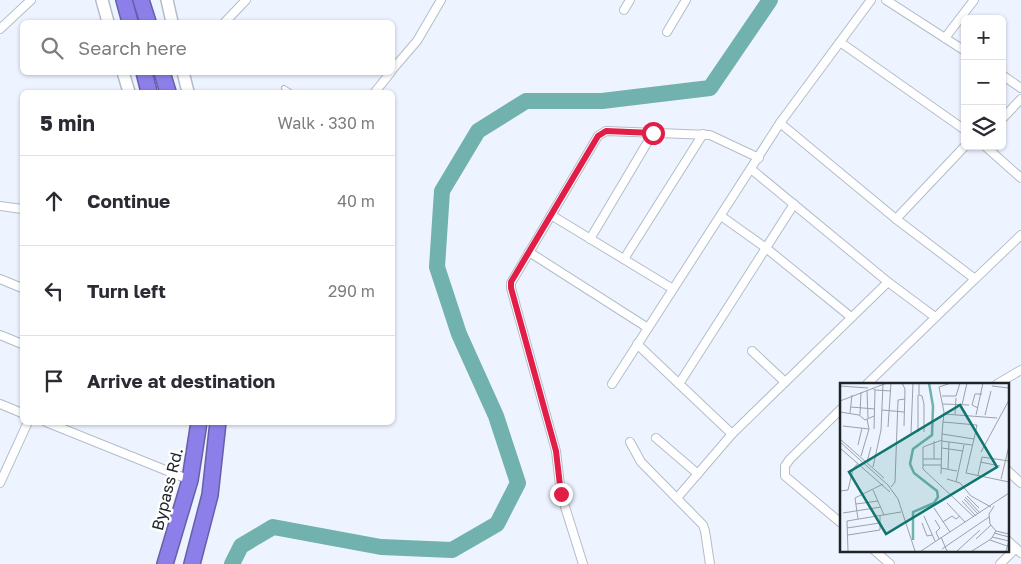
<!DOCTYPE html>
<html lang="en">
<head>
<meta charset="utf-8">
<style>
  body { margin:0; font-family:"Golos Text",sans-serif; background:#f2f2f3; color:#2b2b33 }
  .controls { position:absolute; right:15px; top:15px; display:grid; overflow:hidden; border-radius:8px; box-shadow:0 1px 4px #0004 }
  .controls button { width:45px; height:45px; display:grid; place-items:center; padding:0; border:0; border-bottom:1px solid #e1e1e2; background:#fff; color:#2b2b33; font:25px sans-serif }
  .stop { position:absolute; width:15px; height:15px; margin:-11px; border:4px solid #e11d48; border-radius:50%; background:#fff }
  .stop.end { background:#e11d48; border-color:#fff; box-shadow:0 1px 5px #0008 }
  .list { margin:0; padding:0; list-style:none }
  h2 { display:flex; justify-content:space-between; align-items:center; height:65px; margin:0; padding:0 20px; font-size:21px }
  h2 small { font-size:16px; font-weight:400; color:#7c7c81 }
  .list li { display:grid; grid-template-columns:32px 1fr auto; gap:15px; align-items:center; box-sizing:border-box; height:90px; padding:0 20px; border-top:1px solid #e1e1e2 }
  .list b { display:block; font-size:19px; white-space:nowrap }
  .list em { font-size:16px; font-style:normal; color:#7c7c81 }
  .icon { flex:none; width:28px; height:28px; fill:none; stroke:currentColor; stroke-width:2; stroke-linecap:round; stroke-linejoin:round }
  .map { position:relative; flex:none; width:1021px; height:564px; overflow:hidden }
  .search { position:absolute; background:#fff; box-shadow:0 1px 4px #0004; left:20px; top:20px; width:375px; height:55px; display:flex; align-items:center; gap:12px; box-sizing:border-box; padding:0 18px; border-radius:8px; color:#7c7c81; font-size:19px }
  .panel { position:absolute; background:#fff; box-shadow:0 1px 4px #0004; left:20px; top:90px; width:375px; height:335px; border-radius:8px }
  .map>svg:first-child { display:block }
</style>
</head>
<body>
<div class="map">
<svg width="1021" height="564" viewBox="0 0 1021 564">
  <rect width="100%" height="100%" fill="#edf4ff"/>
  <g fill="none" stroke-linecap="round" stroke-linejoin="round">
    <polyline stroke="#71b1ae" stroke-width="16" points="232,564 241,546 273,527 381,547 452,550 497,524 518,483 496,416 459,334 437,267 442,191 478,131 526,101 602,101 710,88 770,0"/>
    <defs>
      <polyline id="lane" points="284,88 290,92"/>
      <g id="street">
        <polyline points="886,0 965,51"/>
        <polyline points="624,10 630,0"/>
        <polyline points="225,22 246,0"/>
        <polyline points="0,29 31,0"/>
        <polyline points="667,32 686,0"/>
        <polyline points="945,38 974,0"/>
        <polyline points="840,42 965,130"/>
        <polyline points="392,70 417,41 441,0"/>
        <polyline points="1002,75 1021,88"/>
        <polyline points="375,92 391,72"/>
        <polyline points="1002,119 1021,99"/>
        <polyline points="985,146 1021,178"/>
        <polyline points="751,169 888,282 935,317"/>
        <polyline points="0,206 22,209"/>
        <polyline points="551,215 673,289"/>
        <polyline points="721,216 766,248 851,317"/>
        <polyline points="896,219 965,146"/>
        <polyline points="590,239 653,133"/>
        <polyline points="529,252 648,328"/>
        <polyline points="624,259 703,134"/>
        <polyline points="0,279 22,288"/>
        <polyline points="975,279 1021,235"/>
        <polyline points="0,335 22,344"/>
        <polyline points="637,344 732,434"/>
        <polyline points="752,351 785,382"/>
        <polyline points="612,384 780,123"/>
        <polyline points="679,384 794,204"/>
        <polyline points="867,384 975,279 896,219 780,123 871,0"/>
        <polyline points="997,384 1021,370"/>
        <polyline points="0,404 22,413"/>
        <polyline points="841,409 790,459 785,466 785,476 841,523"/>
        <polyline points="46,422 190,480"/>
        <polyline points="656,438 698,474"/>
        <polyline points="630,442 641,462 703,525 705,531 710,564"/>
        <polyline points="1007,470 1021,483"/>
        <polyline points="0,483 28,422"/>
        <polyline points="677,498 732,434 888,282"/>
        <polyline points="1007,540 1021,553"/>
        <polyline points="874,550 890,564"/>
        <polyline points="583,564 561,494 556,451 511,288 511,283 598,136 606,131 710,135 759,158"/>
        <polyline points="1000,564 1016,548"/>
      </g>
      <g id="secondary">
        <polyline points="102,0 108,22"/>
        <polyline points="167,0 172,22"/>
        <polyline points="123,72 129,92"/>
        <polyline points="183,72 188,92"/>
      </g>
      <g id="highway">
        <polyline points="124,0 130,22"/>
        <polyline points="141,0 148,22"/>
        <polyline points="144,72 149,92"/>
        <polyline points="162,72 168,92"/>
        <polyline points="165,564 190,480 199,422"/>
        <polyline points="192,564 210,495 218,422"/>
      </g>
    </defs>
    <use href="#lane" stroke="#b3bdc9" stroke-width="6"/>
    <use href="#street" stroke="#b3bdc9" stroke-width="10"/>
    <use href="#secondary" stroke="#b3bdc9" stroke-width="14"/>
    <use href="#highway" stroke="#675fa6" stroke-width="18"/>
    <use href="#lane" stroke="#fff" stroke-width="4"/>
    <use href="#street" stroke="#fff" stroke-width="8"/>
    <use href="#secondary" stroke="#fff" stroke-width="11"/>
    <use href="#highway" stroke="#8d7fea" stroke-width="15"/>
  </g>
  <g fill="none" stroke-linecap="round" stroke-linejoin="round">
    <polyline stroke="#e11d48" stroke-width="6" points="561,494 556,451 511,288 511,282 598,136 606,131 653,133"/>
  </g>
  <g text-anchor="middle" stroke-width="5" stroke-linejoin="round" paint-order="stroke">
    <g font-size="16" fill="#202428" stroke="#fff">
      <text transform="translate(167 489) rotate(-76)" y="6">Bypass Rd.</text>
    </g>
  </g>
  <g transform="translate(840 383)">
    <rect width="169" height="169" fill="#edf4ff"/>
    <path fill="none" stroke="#71b1ae" stroke-width="2.5" d="M73,157v-28l21,-9 4,-6 -1,-6 -23,-18 -4,-9 3,-15 19,-14 1,-29 -4,-23"/>
    <path fill="none" stroke="#9ba1a9" stroke-width="1" d="M62,0l3,6 -1,37M79,0v12l3,1 2,8v28M111,0l-12,4 5,25 -2,22 32,5 -8,34 43,9M0,3l28,2M152,3l17,2M32,5l3,2 -1,39M27,7l1,28M35,7l16,1M102,13h14l4,-13M0,18l47,-18M103,21l26,1M122,22l5,-22M11,24l24,2M138,25l-6,-3 3,-11h7M42,27l22,2M0,29l19,3 6,5 9,-4M10,30l2,-18M104,31l53,4M115,31l1,-16M20,32l1,-23M136,32l7,-32M145,32l6,-24M103,39l34,3 -3,14M3,43l26,3M48,44l3,-44M78,49v-37M71,50l2,-50M0,56l44,39M102,57l-19,7v22l51,48M102,58l30,4M0,59l48,43 10,14 17,52M18,62l4,-17M0,65l50,44M102,65l21,3M141,69l28,-52M21,73l8,-27 -2,-10M83,76h18M94,76v-18M27,79l4,-15M140,79l20,4M83,82h18M33,84l8,-37 2,-46M101,85l16,3M108,86l1,-27M101,91l1,-40M138,92l4,-18 27,4M107,96l13,4 11,13 20,11M161,96l8,-33M116,99l8,-37M51,104l4,-5 3,-82 7,-1M33,107l11,25M0,108l8,-1 5,-21 5,-6M127,113l12,12M125,114l15,16M124,116l14,15M122,118l14,15M107,120l18,19M16,121l22,-3M154,123l-5,8 1,10 6,7 13,3M94,125l16,24M3,130l38,-6M84,133l11,25M18,136l-3,-21 28,-14M95,137l5,8 -4,4 3,7M103,139l9,-6 4,3 4,-3M82,140l5,13 5,-1M7,145l33,-5M154,150l15,4M8,152l32,-5v-14M101,154l6,14M152,154l17,4 -3,10M136,156l15,-14M150,157l17,6M102,166l47,-32M8,168l-1,-30 54,-9M81,168l88,-58M117,168l23,-21M132,168l19,-12 5,-8"/>
    <path fill="#0f766e" fill-opacity="0.15" stroke="#0f766e" stroke-width="2.5" d="M120,22l37,62 -111,67 -37,-62z"/>
    <rect width="169" height="169" fill="none" stroke="#202428" stroke-width="2.5"/>
  </g>
</svg>
<div class="controls">
<button>+</button>
<button>−</button>
<button><svg class="icon" aria-label="layers" viewBox="0 0 24 24"><path d="M12 4l9 5-9 5-9-5zM3 14l9 5 9-5"/></svg></button>
</div>
<div class="stop" style="left:653px;top:133px"></div>
<div class="stop end" style="left:561px;top:494px"></div>
<div class="search"><svg class="icon" aria-label="search" viewBox="0 0 24 24"><circle cx="10" cy="10" r="6"/><path d="M15 15l6 6"/></svg>Search here</div>
<section class="panel">
<h2>5 min<small>Walk · 330 m</small></h2>
<ul class="list">
<li><svg class="icon" aria-label="ahead" viewBox="0 0 24 24"><path d="M12 20V5M6 11l6-6 6 6"/></svg><div><b>Continue</b></div><em>40 m</em></li>
<li><svg class="icon" aria-label="left" viewBox="0 0 24 24"><path d="M17 20v-9H6M10 6l-5 5 5 5"/></svg><div><b>Turn left</b></div><em>290 m</em></li>
<li><svg class="icon" aria-label="arrive" viewBox="0 0 24 24"><path d="M6 21V4h12l-3 4 3 4H6"/></svg><div><b>Arrive at destination</b></div></li>
</ul>
</section>
</div>
</body>
</html>
